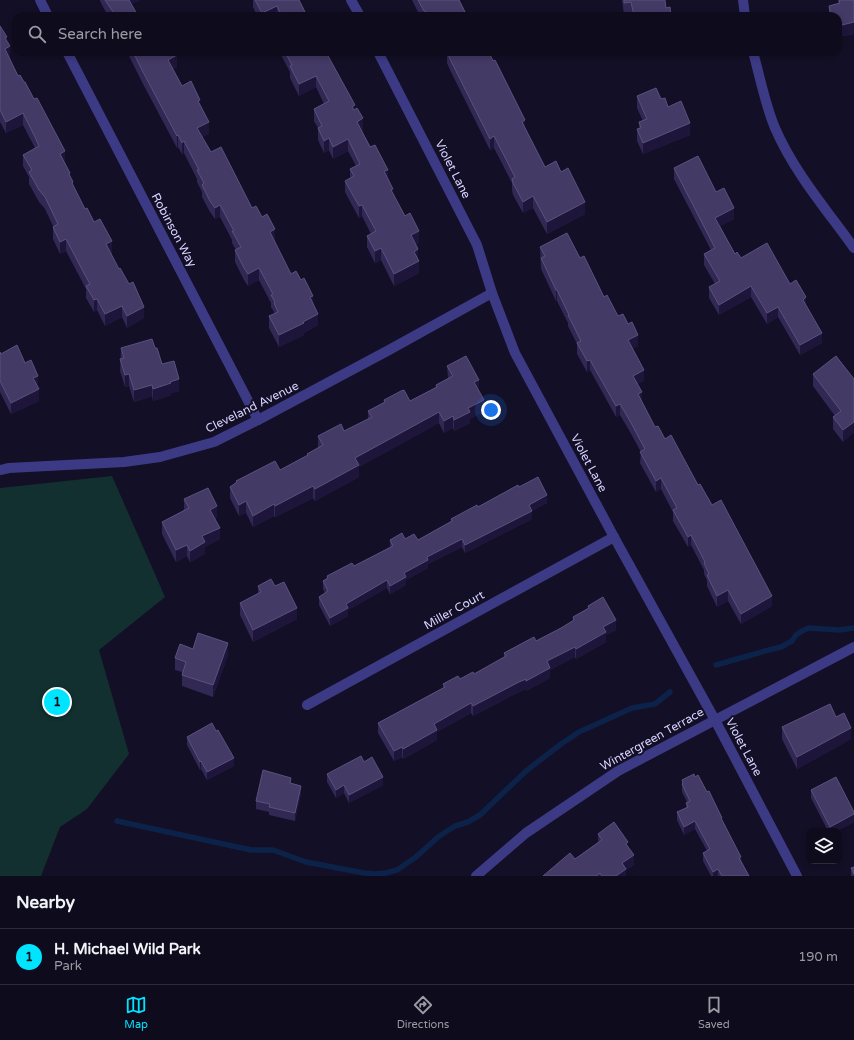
<!DOCTYPE html>
<html lang="en">
<head>
<meta charset="utf-8">
<style>
  body { margin:0; font-family:"Varela Round",sans-serif; background:#171425; color:#f1f3f6 }
  .controls { position:absolute; right:12px; bottom:12px; display:grid; overflow:hidden; border-radius:8px; box-shadow:0 2px 6px #0003 }
  .controls button { width:36px; height:36px; display:grid; place-items:center; padding:0; border:0; border-bottom:1px solid #2e2b3b; background:#0e0b1c; color:#f1f3f6; font:20px sans-serif }
  .you { position:absolute; left:491px; top:410px; width:14px; height:14px; margin:-10px; border:3px solid #fff; border-radius:50%; background:#1a73e8; box-shadow:0 0 0 6px #1a73e833 }
  .badge { display:grid; place-items:center; width:26px; height:26px; border-radius:50%; background:#00e5ff; color:#111; font-size:13px; font-weight:700 }
  .pin { position:absolute; translate:-50% -50%; border:2px solid #fff; box-shadow:0 1px 4px #0006 }
  .list { margin:0; padding:0; list-style:none }
  h2 { display:flex; justify-content:space-between; align-items:center; height:52px; margin:0; padding:0 16px; font-size:17px }
  h2 small { font-size:13px; font-weight:400; color:#9b9ba3 }
  .list li { display:grid; grid-template-columns:26px 1fr auto; gap:12px; align-items:center; box-sizing:border-box; height:56px; padding:0 16px; border-top:1px solid #2e2b3b }
  .list b { display:block; font-size:15px; white-space:nowrap }
  .list p { margin:0; font-size:13px; white-space:nowrap; color:#9b9ba3 }
  .list em { font-size:13px; font-style:normal; color:#9b9ba3 }
  .icon { flex:none; width:22px; height:22px; fill:none; stroke:currentColor; stroke-width:2; stroke-linecap:round; stroke-linejoin:round }
  .map { position:relative; flex:none; width:854px; height:876px; overflow:hidden }
  .search { position:absolute; background:#0e0b1c; box-shadow:0 2px 6px #0003; left:12px; right:12px; top:12px; height:44px; display:flex; align-items:center; gap:10px; box-sizing:border-box; padding:0 14px; border-radius:12px; color:#9b9ba3; font-size:15px }
  .sheet { height:108px; background:#0e0b1c }
  nav { display:flex; justify-content:space-around; align-items:center; box-sizing:border-box; height:56px; border-top:1px solid #2e2b3b; background:#0e0b1c; font-size:11px; color:#9b9ba3 }
  nav a { display:grid; justify-items:center; gap:2px }
  nav .on { color:#00e5ff }
  .map>svg:first-child { display:block }
</style>
</head>
<body>
<div class="map">
<svg width="854" height="876" viewBox="0 0 854 876">
  <rect width="100%" height="100%" fill="#130f26"/>
  <polygon fill="#12302f" points="112,476 165,597 99,650 129,754 87,809 60,827 41,876 0,876 0,488"/>
  <g fill="none" stroke-linecap="round" stroke-linejoin="round">
    <g stroke="#0c2248" stroke-width="5.5">
      <polyline points="716,665 765,651 781,647 792,641 796,635 802,631 809,628 839,630 854,628"/>
      <polyline points="117,821 251,850 273,850 306,862 364,873 375,874 386,873 397,870 416,857 438,837 455,826 468,822 480,815 526,771 561,744 579,732 632,708 655,704 670,692"/>
    </g>
    <g stroke="#3d3a85" stroke-width="10">
      <polyline points="40,0 48,16"/>
      <polyline points="351,0 360,16"/>
      <polyline points="743,0 745,16"/>
      <polyline points="67,52 258,420"/>
      <polyline points="378,52 477,245 492,293 515,353 614,537 715,720 797,876"/>
      <path d="M753,52c7,25 12,52 22,76 19,44 51,81 79,120"/>
      <polyline points="0,470 9,468 124,462 160,457 214,442 258,420 389,350 492,293"/>
      <polyline points="307,705 614,537"/>
      <polyline points="476,876 526,833 618,771 854,647"/>
    </g>
  </g>
  <g fill="#312854">
    <polygon points="100,0 140,0 131,4 138,16 108,16 100,1"/>
    <polygon points="253,0 299,0 307,16 257,16 253,7"/>
    <polygon points="412,0 460,0 460,1 467,16 420,16"/>
    <polygon points="622,0 665,0 666,8 671,16 632,16 631,14 624,15"/>
    <polygon points="838,0 854,0 854,34 838,37 838,16 829,16 829,6 838,4"/>
    <polygon points="0,26 7,40 10,57 9,58 65,163 73,185 85,209 112,253 111,254 144,318 127,328 122,317 105,326 97,310 94,312 86,298 86,289 85,287 66,251 60,254 53,239 53,226 45,209 39,202 29,184 29,177 23,166 23,155 35,148 23,125 6,133 0,122"/>
    <polygon points="127,52 176,52 177,67 173,69 182,86 200,106 209,134 202,137 211,152 252,208 275,241 274,242 291,274 313,303 318,325 304,333 304,335 279,347 269,328 269,316 274,314 274,312 271,307 271,303 259,280 248,286 244,280 235,262 235,250 236,250 232,243 232,240 220,217 215,219 210,212 202,197 202,192 197,182 197,179 184,153 182,154 178,147 177,148 143,84"/>
    <polygon points="281,52 325,52 355,109 363,130 362,131 388,178 393,193 419,243 416,244 418,260 419,273 394,286 381,260 375,263 367,247 367,236 371,234 362,216 359,218 345,192 345,181 350,178 350,169 356,166 348,151 333,159 329,150 324,153 318,140 318,128 314,121 314,109 324,104 316,87 299,96 290,78 290,72 281,55"/>
    <polygon points="446,52 489,52 525,128 545,167 561,172 585,214 547,234 533,208 523,213 513,195 512,190 512,183 494,148 490,150 450,70 447,63 447,54"/>
    <polygon points="637,96 661,99 668,107 690,135 643,154 637,141 637,129 639,129 639,122 643,121 637,108"/>
    <polygon points="674,168 716,192 734,219 720,226 735,254 741,258 790,284 806,306 822,343 800,355 778,317 767,324 751,297 719,315 709,298 709,287 715,284 704,265 704,254 711,250 674,179"/>
    <polygon points="540,247 580,258 604,297 638,346 632,349 644,381 637,384 642,402 655,427 665,439 712,505 772,606 741,624 728,601 717,607 707,586 707,580 704,574 704,570 691,545 688,547 673,521 673,512 661,489 656,492 640,463 641,452 630,432 620,415 616,417 590,370 587,372 577,354 577,344 568,326 568,323 557,301 556,301 541,269"/>
    <polygon points="121,348 155,348 162,364 179,391 171,393 171,395 153,401 152,396 134,402 129,386 125,387 120,371"/>
    <polygon points="0,352 1,354 38,387 39,401 11,414 0,392"/>
    <polygon points="447,366 479,391 484,411 470,419 470,423 454,431 453,428 444,433 439,423 359,467 359,477 315,501 313,498 275,517 274,516 253,527 246,513 239,516 230,498 230,487 236,483 236,481 280,470 307,456 307,454 318,448 318,436 344,431 368,419 368,411 384,403 384,400 410,401 436,387 436,385 448,378"/>
    <polygon points="813,374 854,379 843,442 833,429 833,417 835,416 813,386"/>
    <polygon points="519,487 547,503 532,511 532,519 465,553 462,547 428,564 428,568 406,580 406,585 390,594 387,588 348,610 348,616 330,626 319,605 319,597 325,593 323,589 323,581 327,578 327,576 354,566 390,547 390,540 405,539 418,540 451,522 451,519"/>
    <polygon points="184,499 217,517 215,519 220,539 205,547 205,554 190,562 187,556 176,562 162,534 162,522 184,510"/>
    <polygon points="258,586 275,586 297,619 253,642 240,615 240,603 258,593"/>
    <polygon points="588,606 616,630 606,635 606,642 576,659 575,657 550,670 550,678 526,691 526,689 519,692 473,716 471,713 437,732 437,740 403,759 402,757 394,761 378,733 378,723 443,688 443,684 460,679 474,674 504,657 504,653 536,641 561,628 573,621 573,617 588,608"/>
    <polygon points="193,649 228,655 213,697 182,686 182,672 175,670 175,658"/>
    <polygon points="836,717 851,739 797,769 782,739 782,727"/>
    <polygon points="187,737 234,766 207,780 201,769 200,770 187,745"/>
    <polygon points="364,762 383,785 349,803 344,793 336,798 327,782 327,774"/>
    <polygon points="682,780 722,821 749,876 711,876 703,861 703,853 707,851 695,829 684,835 677,820 677,812 686,808 686,803 687,802 682,792"/>
    <polygon points="291,784 301,794 295,821 269,815 269,812 256,809 256,801"/>
    <polygon points="811,790 854,822 837,831 828,831 811,798"/>
    <polygon points="598,834 628,846 634,865 626,870 626,876 543,876 575,859 598,842"/>
    <polygon points="854,867 854,876 851,876 851,868"/>
  </g>
  <g fill="#1d163a">
    <polygon points="126,0 140,0 126,7"/>
    <polygon points="277,6 277,16 262,16 262,13"/>
    <polygon points="854,22 854,34 838,37 838,26"/>
    <polygon points="7,37 7,48 10,46 10,57 5,61 5,38"/>
    <polygon points="177,55 177,67 168,72 168,60"/>
    <polygon points="316,76 316,87 299,96 299,84"/>
    <polygon points="355,105 355,117 352,107"/>
    <polygon points="23,113 23,125 6,133 6,122"/>
    <polygon points="363,118 363,130 357,133 357,122"/>
    <polygon points="525,120 525,132 522,122"/>
    <polygon points="209,122 209,134 197,140 197,128"/>
    <polygon points="690,123 690,135 643,154 643,143"/>
    <polygon points="178,135 178,147 177,148 177,136"/>
    <polygon points="494,136 494,148 490,150 490,139"/>
    <polygon points="329,138 329,150 324,153 324,141"/>
    <polygon points="348,139 348,151 333,159 333,147"/>
    <polygon points="184,141 184,153 182,154 182,143"/>
    <polygon points="65,151 65,163 60,166 60,154"/>
    <polygon points="388,170 388,181 384,171"/>
    <polygon points="533,196 533,208 523,213 523,202"/>
    <polygon points="585,202 585,214 547,234 547,222"/>
    <polygon points="220,205 220,217 215,219 215,208"/>
    <polygon points="362,205 362,216 359,218 359,206"/>
    <polygon points="734,208 734,219 715,229 715,218"/>
    <polygon points="275,229 275,241 270,244 270,232"/>
    <polygon points="419,231 419,243 411,247 411,235"/>
    <polygon points="66,239 66,251 60,254 60,242"/>
    <polygon points="112,241 112,253 106,256 106,244"/>
    <polygon points="381,248 381,260 375,263 375,251"/>
    <polygon points="418,249 418,261 414,252"/>
    <polygon points="419,261 419,273 394,286 394,274"/>
    <polygon points="259,268 259,280 248,286 248,274"/>
    <polygon points="751,286 751,297 719,315 719,305"/>
    <rect x="556" y="290" width="1" height="11"/>
    <polygon points="313,296 313,308 310,297"/>
    <polygon points="806,297 806,308 803,300"/>
    <polygon points="97,299 97,310 94,312 94,300"/>
    <polygon points="122,306 122,317 105,326 105,314"/>
    <polygon points="144,307 144,318 127,328 127,316"/>
    <polygon points="778,307 778,317 767,324 767,313"/>
    <polygon points="318,314 318,325 304,333 304,335 279,347 279,335"/>
    <polygon points="822,333 822,343 800,355 800,345"/>
    <polygon points="638,335 638,346 628,351 628,340"/>
    <polygon points="590,360 590,370 587,372 587,361"/>
    <polygon points="644,370 644,381 633,386 633,376"/>
    <polygon points="129,374 129,386 125,387 125,375"/>
    <polygon points="38,376 38,388 33,378"/>
    <polygon points="179,379 179,391 171,393 171,395 153,401 153,389 170,382"/>
    <polygon points="479,380 479,391 474,382"/>
    <polygon points="152,385 152,396 134,402 134,390"/>
    <polygon points="39,389 39,401 11,414 11,403"/>
    <polygon points="642,392 642,403 638,394"/>
    <polygon points="484,400 484,411 470,419 470,423 454,431 454,420 468,408"/>
    <polygon points="620,404 620,415 616,417 616,406"/>
    <polygon points="439,412 439,423 359,467 359,477 315,501 315,489 355,458"/>
    <polygon points="453,416 453,428 444,433 444,421"/>
    <polygon points="854,422 854,433 843,442 843,430"/>
    <polygon points="661,478 661,489 656,492 656,481"/>
    <polygon points="313,486 313,498 275,517 275,506"/>
    <polygon points="547,495 547,503 529,513 529,505"/>
    <polygon points="246,501 246,513 239,516 239,505"/>
    <polygon points="274,504 274,516 253,527 253,516"/>
    <polygon points="217,506 217,517 210,521 210,510"/>
    <polygon points="532,511 532,519 465,553 465,545"/>
    <polygon points="220,528 220,539 205,547 205,554 190,562 190,551 202,536"/>
    <polygon points="691,535 691,545 688,547 688,537"/>
    <polygon points="462,539 462,547 428,564 428,568 406,580 406,585 390,594 390,586 404,573 427,557"/>
    <polygon points="187,545 187,556 176,562 176,550"/>
    <polygon points="387,580 387,588 348,610 348,616 330,626 330,618 346,604"/>
    <polygon points="728,590 728,601 717,607 717,596"/>
    <polygon points="772,596 772,606 741,624 741,614"/>
    <polygon points="297,608 297,619 253,642 253,630"/>
    <polygon points="616,620 616,630 606,635 606,642 576,659 576,649 603,627"/>
    <polygon points="228,643 228,655 213,697 213,685"/>
    <polygon points="575,647 575,657 550,670 550,678 526,691 526,681 547,661"/>
    <polygon points="526,679 526,689 519,692 473,716 473,706 519,682"/>
    <polygon points="471,703 471,713 437,732 437,740 403,759 403,749 434,724"/>
    <polygon points="851,728 851,739 797,769 797,757"/>
    <polygon points="402,747 402,757 394,761 394,751"/>
    <polygon points="234,758 234,766 207,780 207,772"/>
    <polygon points="201,761 201,769 200,770 200,762"/>
    <polygon points="383,777 383,785 349,803 349,795"/>
    <polygon points="344,785 344,793 336,798 336,790"/>
    <polygon points="301,786 301,794 295,821 295,813"/>
    <polygon points="854,814 854,822 837,831 830,831 830,827"/>
    <polygon points="695,821 695,829 684,835 684,827"/>
    <polygon points="634,855 634,865 626,870 626,876 616,876 622,863"/>
    <polygon points="718,869 718,876 713,876 713,872"/>
  </g>
  <g fill="#433a66" stroke="#5a527e">
    <polygon points="105,0 129,0 138,16 116,16 114,13 109,6"/>
    <polygon points="255,0 299,0 307,16 282,16 277,6 262,13"/>
    <polygon points="418,0 459,0 467,16 428,16 425,11 424,11"/>
    <polygon points="624,0 665,0 666,8 670,7 671,16 634,16 631,2 624,3"/>
    <polygon points="839,0 854,0 854,22 838,26 838,16 831,16 829,6 840,3"/>
    <polygon points="0,26 7,37 5,38 10,46 5,49 18,76 20,75 24,82 25,82 34,99 37,98 65,151 60,154 70,173 69,174 73,182 72,183 85,209 87,208 94,222 100,219 112,241 106,244 119,269 120,268 129,284 133,282 144,307 127,316 122,306 105,314 97,299 94,300 86,286 90,284 85,275 66,239 60,242 53,227 58,224 45,197 39,190 29,172 32,170 23,155 39,146 35,137 23,113 6,122 0,110"/>
    <polygon points="133,52 176,52 177,55 168,60 182,86 191,81 200,100 198,101 209,122 197,128 211,152 221,147 252,208 256,206 262,217 267,214 275,229 270,232 291,274 296,271 301,280 304,278 313,296 310,297 318,314 303,322 304,323 279,335 269,316 278,312 274,303 275,302 271,295 273,294 259,268 248,274 244,268 235,250 241,247 232,231 234,231 220,205 215,208 210,201 202,185 204,183 197,170 199,170 184,141 182,143 178,135 177,136 143,72"/>
    <polygon points="285,52 325,52 326,55 327,54 355,105 352,107 354,110 357,108 363,118 357,122 370,147 375,145 388,170 384,171 393,189 391,190 405,216 410,213 419,231 411,235 418,249 414,252 419,261 394,274 381,248 375,251 367,236 376,231 362,205 359,206 345,181 354,176 350,169 360,164 348,139 333,147 329,138 324,141 318,128 322,126 314,109 329,101 316,76 299,84 290,66 292,65"/>
    <polygon points="447,52 489,52 493,61 495,60 525,120 522,122 545,167 556,161 561,172 568,168 585,202 547,222 533,196 523,202 513,183 512,179 515,177 494,136 490,139 450,59"/>
    <polygon points="656,88 661,99 665,98 668,107 681,101 690,123 643,143 637,129 641,128 639,122 647,119 637,96"/>
    <polygon points="698,156 716,192 724,188 734,208 715,218 735,254 737,252 741,258 767,243 790,284 796,280 806,297 803,300 822,333 800,345 778,307 767,313 751,286 719,305 709,287 720,281 704,254 715,248 674,168"/>
    <polygon points="567,233 580,258 584,256 604,297 607,295 618,316 623,314 628,324 632,322 638,335 628,340 644,370 633,376 642,392 638,394 655,427 658,426 665,439 671,435 698,485 700,484 712,505 721,500 772,596 741,614 728,590 717,596 707,575 709,574 704,563 705,562 691,535 688,537 673,510 677,508 661,478 656,481 640,452 645,449 630,421 620,404 616,406 590,360 587,361 577,343 581,341 568,315 569,315 557,290 556,290 541,258 545,256 540,247"/>
    <polygon points="152,339 155,348 157,348 162,364 174,361 179,379 170,382 171,383 153,389 152,385 134,390 129,374 125,375 120,359 124,358 121,348"/>
    <polygon points="17,345 25,363 31,360 38,376 33,378 39,389 11,403 0,381 0,352 1,354"/>
    <polygon points="466,356 479,380 474,382 484,400 468,408 470,412 454,420 453,416 444,421 439,412 355,458 359,465 315,489 313,486 275,506 274,504 253,516 246,501 239,505 230,487 237,482 236,481 275,461 280,470 308,455 307,454 323,445 318,436 341,424 344,431 372,417 368,411 385,402 384,400 401,391 404,390 410,401 437,387 436,385 453,376 447,366"/>
    <polygon points="836,356 854,379 854,422 843,430 833,417 841,411 813,374"/>
    <polygon points="538,477 547,495 529,505 532,511 465,545 462,539 427,557 428,560 404,573 406,577 390,586 387,580 346,604 348,608 330,618 319,597 328,591 323,581 328,578 327,576 352,563 354,566 393,546 390,540 402,533 405,539 414,534 418,540 452,521 451,519 477,505 478,507 518,485 519,487"/>
    <polygon points="208,488 217,506 210,510 220,528 202,536 205,542 190,551 187,545 176,550 162,522 189,508 184,499"/>
    <polygon points="271,579 275,586 284,582 297,608 253,630 240,603 261,592 258,586"/>
    <polygon points="603,597 616,620 603,627 606,632 576,649 575,647 547,661 550,668 526,681 526,679 519,682 473,706 471,703 434,724 437,730 403,749 402,747 394,751 378,723 445,687 443,684 458,676 460,679 473,672 474,674 506,656 504,653 534,637 536,641 561,628 574,620 573,617 589,608 588,606"/>
    <polygon points="198,633 228,643 213,685 182,675 186,662 175,658 180,644 193,649"/>
    <polygon points="830,704 836,717 844,713 851,728 797,757 782,727"/>
    <polygon points="212,723 216,731 218,730 234,758 207,772 201,761 200,762 187,737"/>
    <polygon points="361,756 364,762 372,757 383,777 349,795 344,785 336,790 327,774"/>
    <polygon points="263,770 291,778 290,783 301,786 295,813 269,807 270,804 256,801"/>
    <polygon points="694,774 695,777 698,775 707,792 709,791 722,818 721,818 741,857 739,858 749,876 722,876 718,869 713,872 703,853 710,849 695,821 684,827 677,812 688,807 686,803 690,801 682,784 683,783 682,780"/>
    <polygon points="836,777 854,812 854,814 830,827 811,790"/>
    <polygon points="614,822 628,842 626,844 634,855 622,863 626,869 616,876 602,876 600,873 596,876 543,876 570,853 575,859 602,840 598,834"/>
    <polygon points="854,867 854,874 851,868"/>
  </g>
  <g text-anchor="middle" stroke-width="4" stroke-linejoin="round" paint-order="stroke">
    <g font-size="12" fill="#d9d4ff" stroke="#130f26">
      <text transform="translate(453 169) rotate(63)" y="4">Violet Lane</text>
      <text transform="translate(174 230) rotate(62)" y="4">Robinson Way</text>
      <text transform="translate(252 407) rotate(-26)" y="4">Cleveland Avenue</text>
      <text transform="translate(589 463) rotate(62)" y="4">Violet Lane</text>
      <text transform="translate(454 610) rotate(-29)" y="4">Miller Court</text>
      <text transform="translate(652 739) rotate(-29)" y="4">Wintergreen Terrace</text>
      <text transform="translate(744 747) rotate(62)" y="4">Violet Lane</text>
    </g>
  </g>
</svg>
<div class="controls">
<button><svg class="icon" aria-label="layers" viewBox="0 0 24 24"><path d="M12 4l9 5-9 5-9-5zM3 14l9 5 9-5"/></svg></button>
</div>
<div class="you"></div>
<div class="pin badge" style="left:57px;top:702px">1</div>
<div class="search"><svg class="icon" aria-label="search" viewBox="0 0 24 24"><circle cx="10" cy="10" r="6"/><path d="M15 15l6 6"/></svg>Search here</div>
</div>
<section class="sheet">
<h2>Nearby<small></small></h2>
<ul class="list">
<li><span class="badge">1</span><div><b>H. Michael Wild Park</b><p>Park</p></div><em>190 m</em></li>
</ul>
</section>
<nav>
<a class="on"><svg class="icon" aria-label="map" viewBox="0 0 24 24"><path d="M3 6l6-2 6 2 6-2v14l-6 2-6-2-6 2zM9 4v14M15 6v14"/></svg>Map</a>
<a><svg class="icon" aria-label="directions" viewBox="0 0 24 24"><path d="M12 3l9 9-9 9-9-9zM9 14v-3h6M13 9l2 2-2 2"/></svg>Directions</a>
<a><svg class="icon" aria-label="saved" viewBox="0 0 24 24"><path d="M7 4h10v16l-5-4-5 4z"/></svg>Saved</a>
</nav>
</body>
</html>
